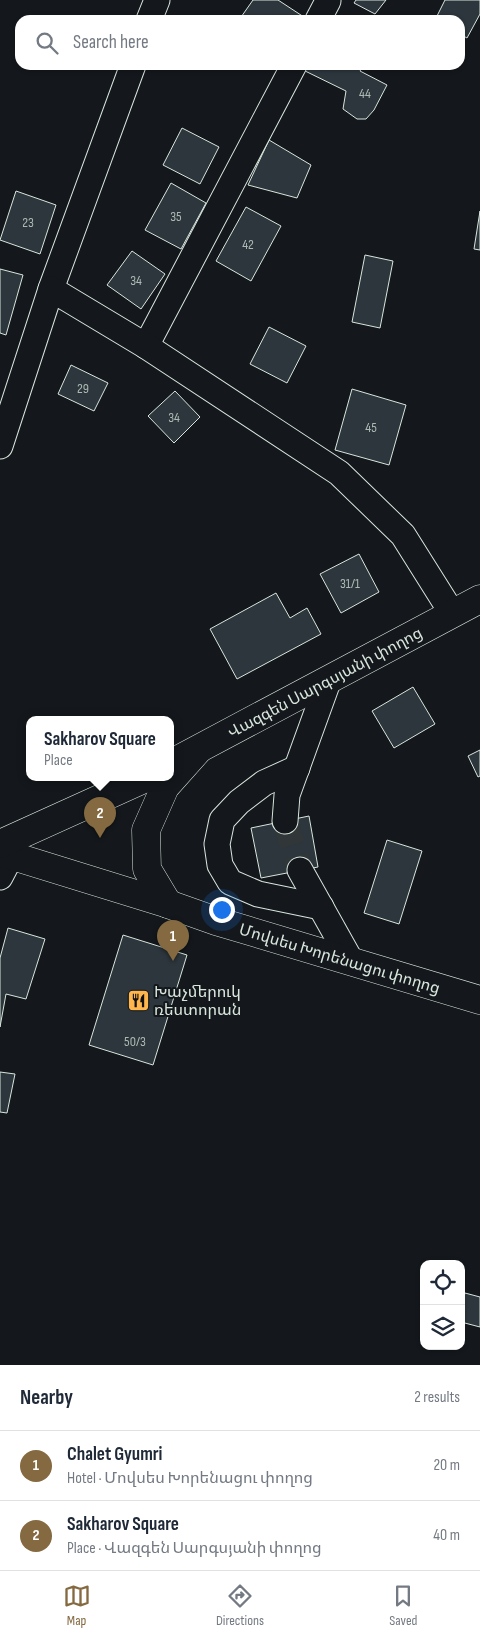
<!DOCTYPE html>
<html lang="en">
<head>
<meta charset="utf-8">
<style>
  body { margin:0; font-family:"Sofia Sans Condensed","Noto Sans Armenian",sans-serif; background:#f2f2f3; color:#1f2937 }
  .controls { position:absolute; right:15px; bottom:15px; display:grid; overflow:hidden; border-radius:10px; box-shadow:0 1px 4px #0004 }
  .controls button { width:45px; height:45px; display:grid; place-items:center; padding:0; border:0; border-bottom:1px solid #e0e1e3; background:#fff; color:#1f2937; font:25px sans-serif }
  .you { position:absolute; left:221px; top:909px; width:18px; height:18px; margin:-12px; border:4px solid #fff; border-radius:50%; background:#1a73e8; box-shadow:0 0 0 8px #1a73e833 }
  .badge { display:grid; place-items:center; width:32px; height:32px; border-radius:50%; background:#846941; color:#fff; font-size:16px; font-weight:700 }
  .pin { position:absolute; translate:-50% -41px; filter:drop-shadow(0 1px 2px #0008) }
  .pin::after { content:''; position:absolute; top:26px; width:18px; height:15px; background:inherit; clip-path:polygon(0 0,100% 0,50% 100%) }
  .popup { position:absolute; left:26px; top:716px; width:148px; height:65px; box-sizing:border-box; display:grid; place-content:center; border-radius:10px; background:#fff; filter:drop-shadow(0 1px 4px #0005); font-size:16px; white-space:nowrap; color:#747a83 }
  .popup b { font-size:19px; color:#1f2937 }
  .popup::after { content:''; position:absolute; left:50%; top:100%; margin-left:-10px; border:10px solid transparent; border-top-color:#fff }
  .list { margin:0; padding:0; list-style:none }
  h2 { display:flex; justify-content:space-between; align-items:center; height:65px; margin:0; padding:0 20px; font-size:21px }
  h2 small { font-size:16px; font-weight:400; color:#747a83 }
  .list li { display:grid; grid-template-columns:32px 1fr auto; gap:15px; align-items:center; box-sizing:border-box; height:70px; padding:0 20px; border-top:1px solid #e0e1e3 }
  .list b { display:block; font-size:19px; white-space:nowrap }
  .list p { margin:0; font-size:16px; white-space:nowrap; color:#747a83 }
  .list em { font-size:16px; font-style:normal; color:#747a83 }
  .icon { flex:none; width:28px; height:28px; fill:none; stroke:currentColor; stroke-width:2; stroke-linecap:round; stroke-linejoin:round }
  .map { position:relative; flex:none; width:480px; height:1365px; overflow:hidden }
  .search { position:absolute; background:#fff; box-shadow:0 1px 4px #0004; left:15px; right:15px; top:15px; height:55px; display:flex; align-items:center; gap:12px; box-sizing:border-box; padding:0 18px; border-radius:15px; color:#747a83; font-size:19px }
  .sheet { height:205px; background:#fff }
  nav { display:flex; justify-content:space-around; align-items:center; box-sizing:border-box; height:70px; border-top:1px solid #e0e1e3; background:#fff; font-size:14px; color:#747a83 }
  nav a { display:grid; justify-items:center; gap:2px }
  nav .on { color:#846941 }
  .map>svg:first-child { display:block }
</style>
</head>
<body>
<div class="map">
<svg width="480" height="1365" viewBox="0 0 480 1365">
  <rect width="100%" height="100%" fill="#14181c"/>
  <g fill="#2c363c" stroke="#d8e6dc">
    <polygon points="253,0 278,0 307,19 239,20"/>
    <polygon points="356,0 386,0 375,14 354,3"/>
    <polygon points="445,0 480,0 480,14 467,38 460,34 460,20 435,20"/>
    <polygon points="303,65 364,65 360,71 387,85 374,110 366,119 357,119 343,109 346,91 301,69"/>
    <polygon points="182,128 219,147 200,184 163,165"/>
    <polygon points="269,140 311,165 297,198 248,185"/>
    <polygon points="171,183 206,203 181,249 145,230"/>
    <polygon points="16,191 56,205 40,254 0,240"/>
    <polygon points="246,207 281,226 251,281 216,261"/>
    <polygon points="480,211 480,250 474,249"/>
    <polygon points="132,251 165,274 141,309 107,285"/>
    <polygon points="365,255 393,261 380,328 352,322"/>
    <polygon points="0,269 23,275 6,335 0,333"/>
    <polygon points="269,327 306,346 287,383 250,364"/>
    <polygon points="71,365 108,383 94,411 58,394"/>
    <polygon points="352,389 406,405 389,465 335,450"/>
    <polygon points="175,391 200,417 174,443 148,416"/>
    <polygon points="359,554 379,592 341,613 320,574"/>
    <polygon points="276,593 290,618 307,608 321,634 237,679 210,629"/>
    <polygon points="413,687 435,724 394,748 372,711"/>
    <polygon points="480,750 480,776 478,777 468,756"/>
    <polygon points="309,816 318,867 261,878 251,828"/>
    <polygon points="387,840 422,851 399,924 364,913"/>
    <polygon points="8,928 45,939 26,999 6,994 0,1027 0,958"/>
    <polygon points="123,935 187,955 153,1065 89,1045"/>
    <polygon points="0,1072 15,1074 7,1113 0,1112"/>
    <polygon points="465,1293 480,1297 480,1327 461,1322 461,1308"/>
  </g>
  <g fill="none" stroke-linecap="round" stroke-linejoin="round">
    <polyline stroke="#313739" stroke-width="25" stroke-dasharray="25 12" stroke-linecap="butt" points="285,821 300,870"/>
    <defs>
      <g id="minor">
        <polyline points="149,20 157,0"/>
        <polyline points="318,20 328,1"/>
        <polyline points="51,289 133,65"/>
        <polyline points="146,346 294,65"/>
        <polyline points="0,446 51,289 146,346 339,473 403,535 452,613"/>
        <polyline points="297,768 264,783 239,802 222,820 217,844 220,865 230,882 258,894 321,907"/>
        <polyline points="285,821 287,795 329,679"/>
        <polyline points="300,870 351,961"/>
        <polyline points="0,877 11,856"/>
      </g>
      <g id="major">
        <path id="s1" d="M0,852l168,52 48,17 264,79"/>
        <polyline points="168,904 147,869 146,830 165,787 198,750"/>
      </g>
      <g id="highway">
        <path id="s2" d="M170,764l310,-165"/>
        <polyline points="0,844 148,777"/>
      </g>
    </defs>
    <use href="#minor" stroke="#d8e6dc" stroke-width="27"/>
    <use href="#major" stroke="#d8e6dc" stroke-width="29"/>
    <use href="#highway" stroke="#d8e6dc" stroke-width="29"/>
    <use href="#minor" stroke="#14181c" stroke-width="25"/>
    <use href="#major" stroke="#14181c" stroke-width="28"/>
    <use href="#highway" stroke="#14181c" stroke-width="28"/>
  </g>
  <defs>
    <symbol id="restaurant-square" viewBox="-11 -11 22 22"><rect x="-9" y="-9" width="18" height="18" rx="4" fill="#ffb74d" stroke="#14181c"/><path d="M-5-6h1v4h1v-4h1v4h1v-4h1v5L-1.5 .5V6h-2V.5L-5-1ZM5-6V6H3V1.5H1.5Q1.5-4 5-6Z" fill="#111"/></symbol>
  </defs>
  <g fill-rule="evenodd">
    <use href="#restaurant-square" x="126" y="988" width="25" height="25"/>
  </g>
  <g text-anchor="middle" stroke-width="4" stroke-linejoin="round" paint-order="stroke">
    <g font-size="14" fill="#adbab4">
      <text x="365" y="98">44</text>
      <text x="176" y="221">35</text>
      <text x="28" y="227">23</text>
      <text x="248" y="249">42</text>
      <text x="136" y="285">34</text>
      <text x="83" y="393">29</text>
      <text x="174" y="422">34</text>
      <text x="371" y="432">45</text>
      <text x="350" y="588">31/1</text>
      <text x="135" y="1046">50/3</text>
    </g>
    <g font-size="16" fill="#d8e6dc" stroke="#14181c">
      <text dy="6" stroke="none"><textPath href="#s2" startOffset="175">Վազգեն Սարգսյանի փողոց</textPath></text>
      <text dy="6" stroke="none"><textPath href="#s1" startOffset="356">Մովսես Խորենացու փողոց</textPath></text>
    </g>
    <g font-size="16" fill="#d8e6dc" stroke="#14181c" text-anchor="start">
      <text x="154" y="997">Խաչմերուկ<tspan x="154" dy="18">ռեստորան</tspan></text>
    </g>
  </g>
</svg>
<div class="controls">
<button><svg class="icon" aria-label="locate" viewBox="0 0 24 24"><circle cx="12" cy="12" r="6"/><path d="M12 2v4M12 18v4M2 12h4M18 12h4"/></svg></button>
<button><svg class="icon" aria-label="layers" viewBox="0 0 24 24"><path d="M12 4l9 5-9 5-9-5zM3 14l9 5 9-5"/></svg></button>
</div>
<div class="you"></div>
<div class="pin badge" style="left:173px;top:961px">1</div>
<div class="pin badge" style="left:100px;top:838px">2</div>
<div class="popup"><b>Sakharov Square</b>Place</div>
<div class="search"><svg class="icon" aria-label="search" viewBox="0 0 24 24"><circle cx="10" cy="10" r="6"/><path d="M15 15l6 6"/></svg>Search here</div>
</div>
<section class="sheet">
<h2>Nearby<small>2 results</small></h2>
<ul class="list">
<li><span class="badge">1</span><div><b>Chalet Gyumri</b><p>Hotel · Մովսես Խորենացու փողոց</p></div><em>20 m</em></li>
<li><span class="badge">2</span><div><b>Sakharov Square</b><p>Place · Վազգեն Սարգսյանի փողոց</p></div><em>40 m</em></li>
</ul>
</section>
<nav>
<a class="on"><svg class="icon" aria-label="map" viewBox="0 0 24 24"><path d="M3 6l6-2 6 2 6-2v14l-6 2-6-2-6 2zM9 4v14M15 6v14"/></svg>Map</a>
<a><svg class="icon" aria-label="directions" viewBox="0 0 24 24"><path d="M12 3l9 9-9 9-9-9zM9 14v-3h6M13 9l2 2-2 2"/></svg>Directions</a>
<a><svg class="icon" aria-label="saved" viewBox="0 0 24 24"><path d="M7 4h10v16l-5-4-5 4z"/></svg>Saved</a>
</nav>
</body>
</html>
